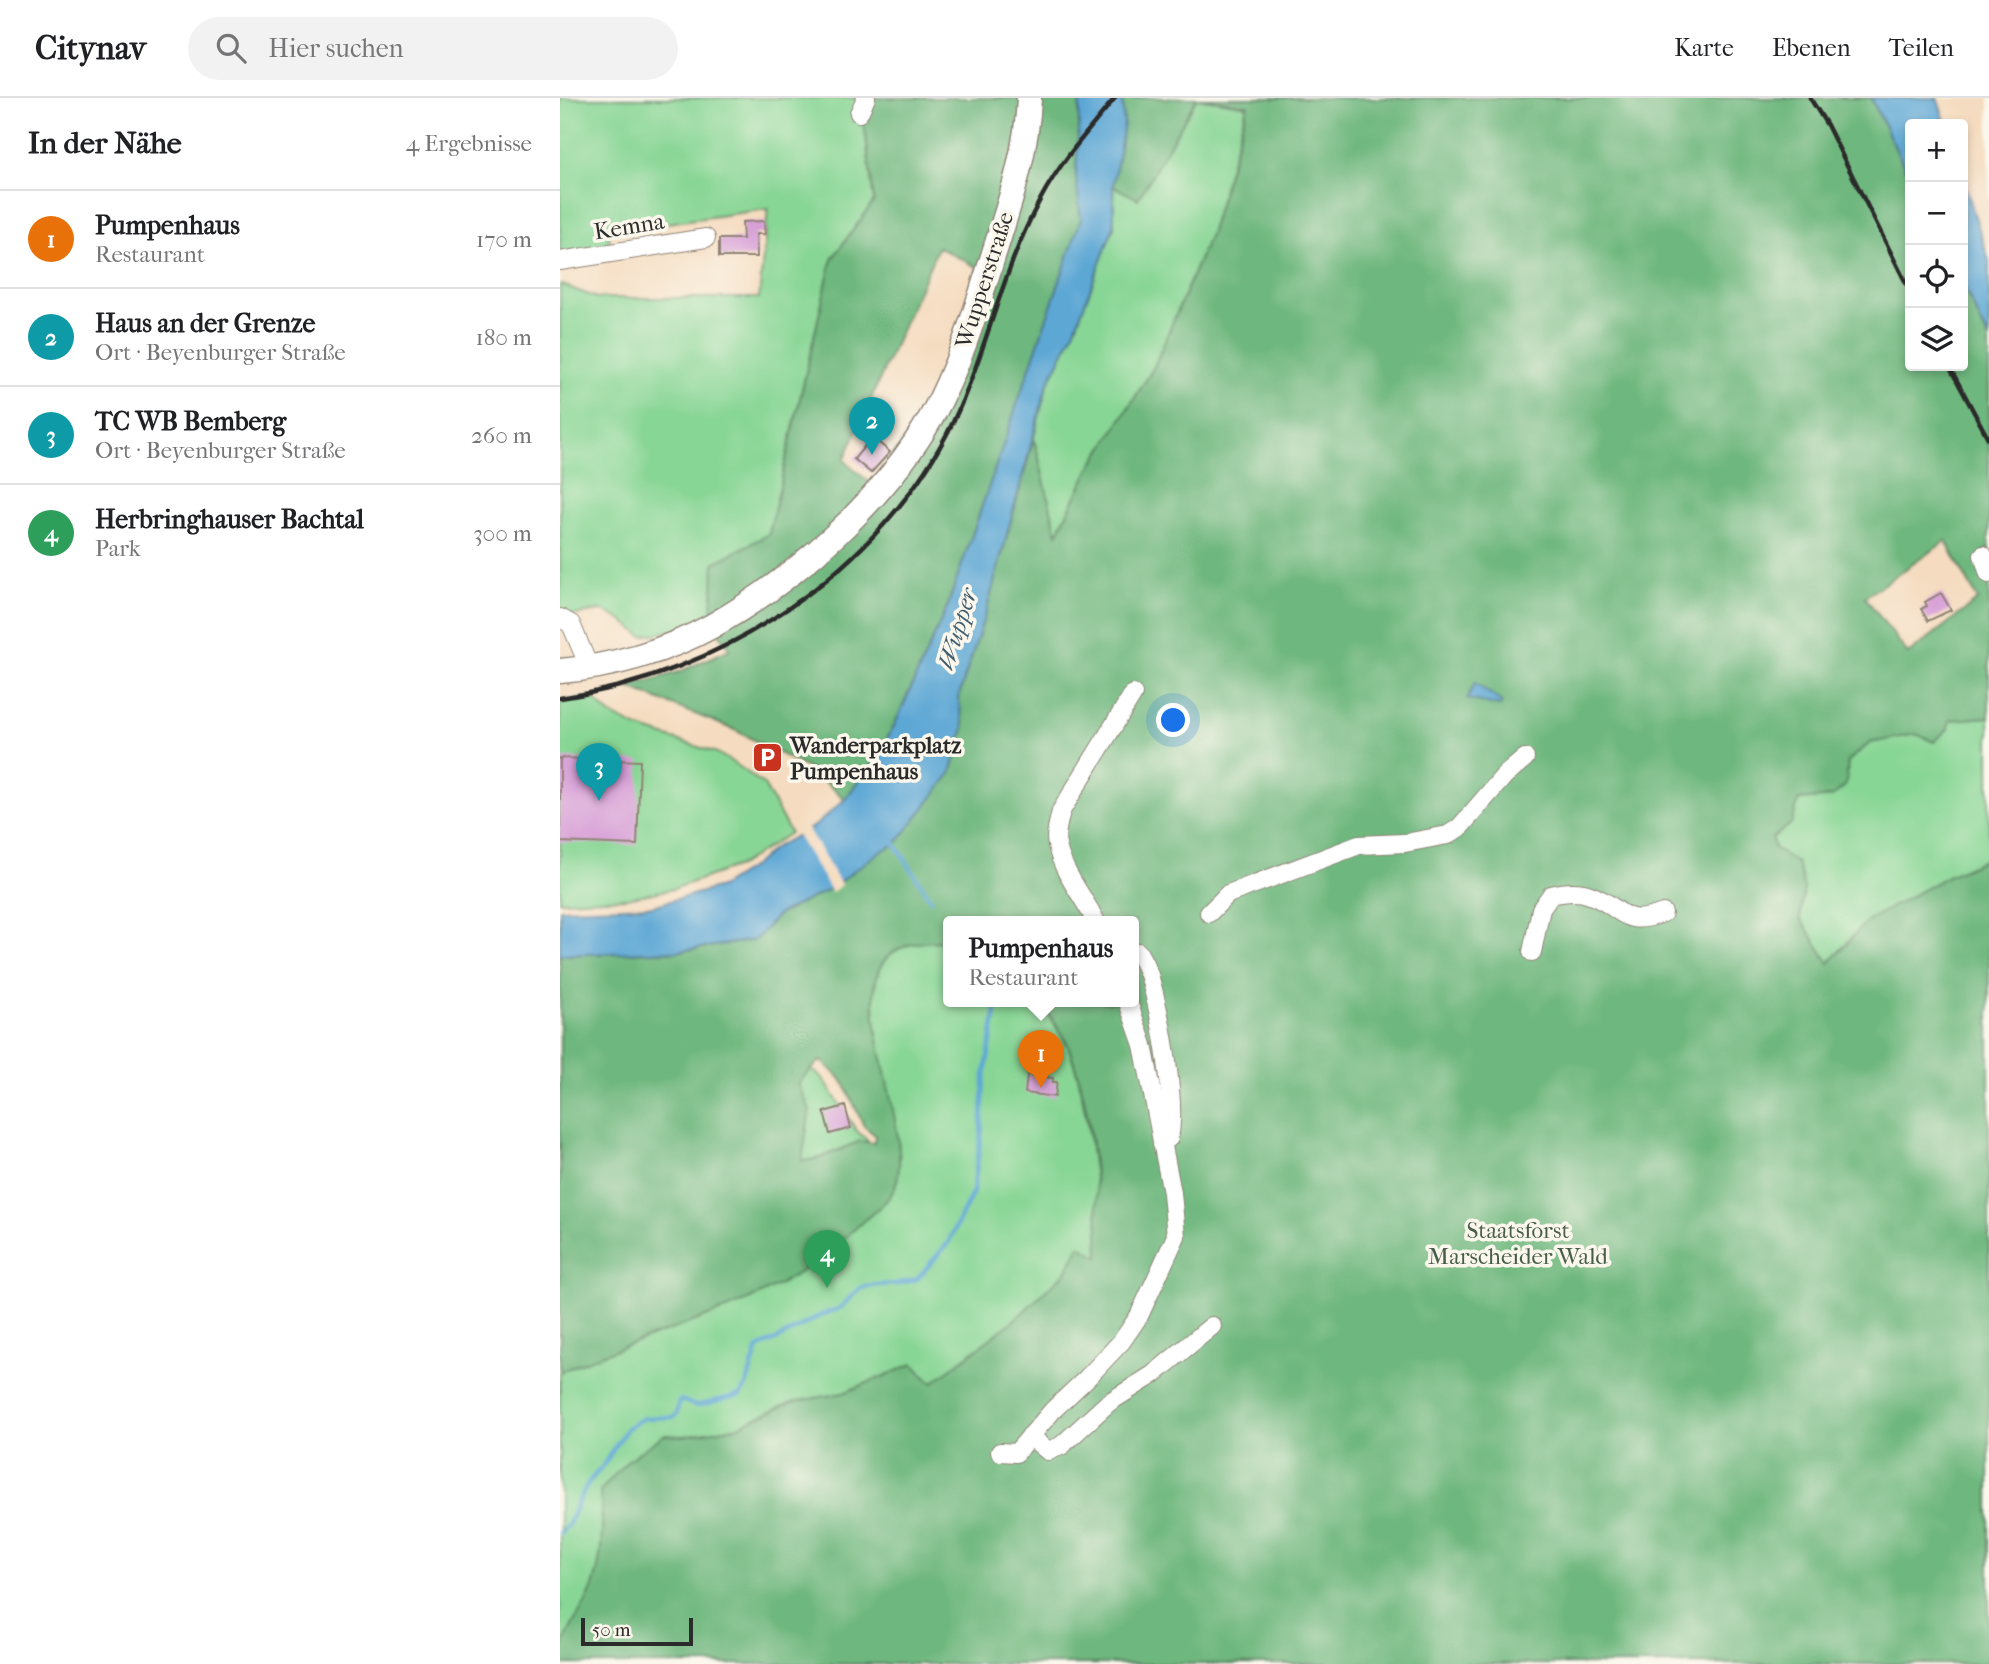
<!DOCTYPE html>
<html lang="de">
<head>
<meta charset="utf-8">
<style>
  body { margin:0; font-family:"IM FELL French Canon",serif; background:#f2f2f2; color:#202124 }
  .controls { position:absolute; right:21px; top:21px; display:grid; overflow:hidden; border-radius:7px; box-shadow:0 4px 10px #0003 }
  .controls button { width:63px; height:63px; display:grid; place-items:center; padding:0; border:0; border-bottom:2px solid #e0e0e0; background:#fff; color:#202124; font:35px sans-serif }
  .scale { position:absolute; left:21px; bottom:18px; width:112px; box-sizing:border-box; padding-left:7px; border:4px solid #2b2b2b; border-top:0; font-size:19px; line-height:24px; white-space:nowrap; color:#2b2b2b; -webkit-text-stroke:5px #fbf7ec; paint-order:stroke }
  .you { position:absolute; left:614px; top:623px; width:24px; height:24px; margin:-18px; border:5px solid #fff; border-radius:50%; background:#1a73e8; box-shadow:0 0 0 10px #1a73e833 }
  .badge { display:grid; place-items:center; width:46px; height:46px; border-radius:50%; background:#0f766e; color:#fff; font-size:23px; font-weight:700 }
  .pin { position:absolute; translate:-50% -58px; filter:drop-shadow(0 2px 4px #0008) }
  .pin::after { content:''; position:absolute; top:37px; width:24px; height:21px; background:inherit; clip-path:polygon(0 0,100% 0,50% 100%) }
  .popup { position:absolute; left:383px; top:818px; width:196px; height:91px; box-sizing:border-box; display:grid; place-content:center; border-radius:7px; background:#fff; filter:drop-shadow(0 2px 5px #0005); font-size:23px; white-space:nowrap; color:#757577 }
  .popup b { font-size:26px; color:#202124 }
  .popup::after { content:''; position:absolute; left:50%; top:100%; margin-left:-14px; border:14px solid transparent; border-top-color:#fff }
  .list { margin:0; padding:0; list-style:none }
  h2 { display:flex; justify-content:space-between; align-items:center; height:91px; margin:0; padding:0 28px; font-size:30px }
  h2 small { font-size:23px; font-weight:400; color:#757577 }
  .list li { display:grid; grid-template-columns:46px 1fr auto; gap:21px; align-items:center; box-sizing:border-box; height:98px; padding:0 28px; border-top:2px solid #e0e0e0 }
  .list b { display:block; font-size:26px; white-space:nowrap }
  .list p { margin:0; font-size:23px; white-space:nowrap; color:#757577 }
  .list em { font-size:23px; font-style:normal; color:#757577 }
  .icon { flex:none; width:38px; height:38px; fill:none; stroke:currentColor; stroke-width:2; stroke-linecap:round; stroke-linejoin:round }
  .map { position:relative; flex:none; width:1429px; height:1566px; overflow:hidden }
  header { display:flex; align-items:center; gap:42px; box-sizing:border-box; height:98px; padding:0 35px; background:#fff; border-bottom:2px solid #e0e0e0 }
  header strong { font-size:33px }
  nav { display:flex; gap:38px; margin-inline-start:auto; font-size:24px }
  .search { width:490px; height:63px; background:#f2f2f2; display:flex; align-items:center; gap:18px; box-sizing:border-box; padding:0 24px; border-radius:38px; color:#757577; font-size:26px }
  main { display:flex }
  aside { flex:1; background:#fff }
  .map>svg:first-child { display:block }
</style>
</head>
<body>
<header>
<strong>Citynav</strong>
<div class="search"><svg class="icon" aria-label="search" viewBox="0 0 24 24"><circle cx="10" cy="10" r="6"/><path d="M15 15l6 6"/></svg>Hier suchen</div>
<nav><a>Karte</a><a>Ebenen</a><a>Teilen</a></nav>
</header>
<main>
<aside>
<h2>In der Nähe<small>4 Ergebnisse</small></h2>
<ul class="list">
<li><span class="badge" style="background:#e8710a">1</span><div><b>Pumpenhaus</b><p>Restaurant</p></div><em>170 m</em></li>
<li><span class="badge" style="background:#0f9aa8">2</span><div><b>Haus an der Grenze</b><p>Ort · Beyenburger Straße</p></div><em>180 m</em></li>
<li><span class="badge" style="background:#0f9aa8">3</span><div><b>TC WB Bemberg</b><p>Ort · Beyenburger Straße</p></div><em>260 m</em></li>
<li><span class="badge" style="background:#2e9e5b">4</span><div><b>Herbringhauser Bachtal</b><p>Park</p></div><em>300 m</em></li>
</ul>
</aside>
<div class="map">
<svg width="1429" height="1566" viewBox="0 0 1429 1566">
  <rect width="100%" height="100%" fill="#fbf7ec"/>
  <filter id="ink" filterUnits="userSpaceOnUse"><feTurbulence type="fractalNoise" baseFrequency=".0143" numOctaves="2"/><feDisplacementMap in="SourceGraphic" scale="14" xChannelSelector="R" yChannelSelector="G"/><feConvolveMatrix kernelMatrix="1 2 1 2 8 2 1 2 1" color-interpolation-filters="sRGB"/></filter>
  <filter id="wash" filterUnits="userSpaceOnUse"><feTurbulence type="fractalNoise" baseFrequency=".00686" numOctaves="4" result="noise"/><feDisplacementMap in="SourceGraphic" scale="28" xChannelSelector="R" yChannelSelector="G"/><feGaussianBlur stdDeviation="1.57" result="paint"/><feColorMatrix in="noise" values="0 0 0 0 0 0 0 0 0 0 0 0 0 0 0 0 0 1.4 0 .05"/><feComposite in="paint" operator="in"/></filter>
  <g filter="url(#wash)">
    <rect width="100%" height="100%" fill="#f5dcc0"/>
    <g fill="#88d695" stroke="#5a8060" stroke-width="2">
      <path d="M0,0h301l13,103 -43,62 -62,271 -55,30 -2,60 -70,12c-8,-7 -32,-26 -43,-25 -14,2 -24,6 -39,3v-330l37,14h162l9,-89 -158,22 -2,22 -48,5z"/>
      <polygon points="637,0 687,8 651,134 593,271 529,372 496,437 474,340 487,287 514,234 554,128 553,88 578,100"/>
      <polygon points="31,599 51,617 76,629 157,655 177,667 204,687 230,735 181,767 113,791 67,800 0,803 0,605"/>
      <path d="M1429,619v141l-41,18 -81,45 -38,42 -29,-45c5,-39 8,-47 -26,-70l-2,-10 19,-14 8,-24 33,-3 16,-36 22,-18 47,-9 33,-14z"/>
      <path d="M388,843v61h92l28,44 11,34 9,48 9,65 19,40 -44,110 -512,321v-703l222,89 40,27 34,53 14,13 27,6c2,-47 -48,-162 -6,-195 16,-13 38,-13 57,-13z"/>
    </g>
    <g fill="#6eb77e" stroke="#4c7154" stroke-width="2" fill-rule="evenodd">
      <path d="M301,0h219l-4,78 6,42 -134,387 -53,119 -19,35 -31,40 -34,-29 -76,-40 -108,-43 52,-15 51,-23 -18,-25 2,-61 55,-29 63,-275 42,-58zM378,149l43,22 -50,133 -60,82 -27,-24z"/>
      <polygon points="562,0 637,0 578,101 553,88 564,24"/>
      <path d="M638,0h673l39,80v188h53v-80l26,53v210l-5,2 5,18v148l-39,3 -2,9 -14,13 -18,-8 -46,9 -22,18 -2,24 -14,12 -33,3 -8,24 -19,14 2,10 23,15 7,25 -4,30 29,45 38,-42 81,-45 41,-18v61l-5,3 5,8v734h-1429c0,-28 22,-50 32,-75 12,-32 11,-66 8,-98l28,-31 36,-25 20,1 52,-9 56,-25 51,-9 70,-29 19,19 80,-61 53,-49 15,-27 19,11c-2,-70 -5,-143 -30,-209 -6,-16 -19,-31 -29,-46h94v-80h-186v19c-19,0 -39,0 -56,12 -54,38 32,186 0,240 -6,11 -21,21 -31,30 -27,26 -60,51 -94,68 -66,33 -140,50 -207,81v-417l120,-4 75,-11 24,-26 51,-25 49,-37 17,-8 55,-71 13,-45 -6,-29 29,-91 47,-170 23,96 32,-64 64,-101 58,-137 37,-127zM1386,443l32,59 -70,54 -43,-57zM261,962l22,21 21,45 11,9 -1,8 -14,-2 -40,17 -18,3 8,-51 -12,-27z"/>
    </g>
    <g fill="#5da7d5" stroke="#446980" stroke-width="2">
      <polygon points="520,0 562,0 564,26 553,88 554,128 514,234 487,287 427,511 398,600 404,630 391,675 336,746 319,754 270,791 219,816 195,842 120,853 0,857 0,811 92,808 160,789 192,769 214,750 256,727 285,701 316,661 335,626 388,507 521,121 516,78"/>
      <polygon points="1311,0 1377,0 1386,26 1350,26 1350,80"/>
      <polygon points="1403,80 1429,163 1429,241 1403,187"/>
      <polygon points="915,585 942,604 940,608 907,601"/>
    </g>
    <polygon fill="#f5dcc0" points="246,728 281,787 272,794 235,734"/>
    <g fill="none" stroke-linecap="round" stroke-linejoin="round">
      <g stroke="#5da7d5" stroke-width="4.5">
        <polyline points="332,741 371,802"/>
        <polyline points="0,1435 9,1426 18,1404 28,1385 42,1369 67,1330 84,1320 113,1319 116,1317 119,1304 121,1302 136,1308 180,1297 186,1288 198,1250 218,1241 259,1218 280,1210 301,1190 317,1187 336,1186 357,1181 388,1145 413,1094 421,1037 424,983 436,913 434,904"/>
      </g>
    </g>
    <g id="blocks">
      <g fill="#d79fd7">
        <polygon points="204,123 205,136 196,136 197,159 159,159 159,141 183,141 182,124"/>
        <polygon points="320,316 330,324 320,339 309,331"/>
        <polygon points="312,339 330,354 311,375 294,361"/>
        <polygon points="1381,495 1391,512 1368,523 1361,511 1367,508 1365,504"/>
        <polygon points="0,660 80,663 77,747 0,744"/>
        <polygon points="467,977 493,980 493,984 497,984 495,999 465,995"/>
        <polygon points="285,1008 291,1030 270,1036 264,1014"/>
      </g>
    </g>
  </g>
  <g filter="url(#ink)">
    <use href="#blocks" fill-opacity="0" stroke="#908476" stroke-width="2"/>
    <g fill="none" stroke-linecap="round" stroke-linejoin="round">
      <defs>
        <g id="street">
          <polyline points="299,15 306,0"/>
          <polyline points="0,163 146,140"/>
          <polyline points="1423,457 1429,476"/>
          <polyline points="0,520 11,526 29,569"/>
          <polyline points="649,815 668,796 799,747 845,745 888,737 900,729 944,678 965,660"/>
          <path d="M536,824c-12,-25 -34,-50 -39,-77 -3,-11 2,-23 4,-34l72,-117"/>
          <path d="M578,854c5,9 11,19 13,30 10,35 26,122 18,156l-7,5"/>
          <path d="M972,854l9,-43 10,-14c13,-3 27,-5 39,0 34,12 31,34 73,18"/>
          <polyline points="470,1338 488,1353 501,1348 548,1305 594,1276 652,1228"/>
          <polyline points="440,1354 456,1355 493,1312 527,1280 562,1243 579,1218 616,1138 612,1095 595,1007 583,947 568,904"/>
        </g>
        <path id="secondary" d="M0,573c51,-4 107,-20 152,-45 84,-47 172,-126 220,-210 28,-51 45,-109 62,-163 16,-51 33,-101 35,-155"/>
      </defs>
      <use href="#street" stroke="#908476" stroke-width="20"/>
      <use href="#secondary" stroke="#908476" stroke-width="27"/>
      <use href="#street" stroke="#fff" stroke-width="18"/>
      <use href="#secondary" stroke="#fff" stroke-width="24"/>
      <g stroke="#2b2b2b" stroke-width="4.5">
        <polyline points="1250,0 1267,27 1350,193"/>
        <polyline points="1389,268 1429,342"/>
        <path d="M0,600c161,-22 321,-128 393,-276 34,-71 49,-152 87,-222 20,-38 48,-69 75,-102"/>
      </g>
    </g>
  </g>
  <defs>
    <symbol id="parking-square" viewBox="-11 -11 22 22"><rect x="-9" y="-9" width="18" height="18" rx="4" fill="#c8321e" stroke="#fbf7ec"/><path d="M-3.5-5.5H1a3.5 3.5 0 0 1 0 7H-1V5.5H-3.5ZM-1-3.4V-.6H.8a1.4 1.4 0 0 0 0-2.8Z" fill="#fff"/></symbol>
  </defs>
  <g fill-rule="evenodd">
    <use href="#parking-square" x="190" y="642" width="35" height="35"/>
  </g>
  <g text-anchor="middle" stroke-width="7" stroke-linejoin="round" paint-order="stroke">
    <g font-size="23" fill="#2b2b2b" stroke="#fbf7ec">
      <text transform="translate(69 128) rotate(-9)" y="8">Kemna</text>
      <text transform="translate(424 182) rotate(-72)" y="8">Wupperstraße</text>
    </g>
    <g font-size="23" font-weight="bold" fill="#2b2b2b" stroke="#fbf7ec" text-anchor="start">
      <text x="230" y="655">Wanderparkplatz<tspan x="230" dy="26">Pumpenhaus</tspan></text>
    </g>
    <g font-size="23" fill="#475e4b" stroke="#fbf7ec">
      <text x="958" y="1140">Staatsforst<tspan x="958" dy="26">Marscheider Wald</tspan></text>
    </g>
    <g font-size="24" font-style="italic" fill="#3f5d6f" stroke="#fbf7ec">
      <text transform="translate(397 531) rotate(-73)" y="8">Wupper</text>
    </g>
  </g>
</svg>
<div class="controls">
<button>+</button>
<button>−</button>
<button><svg class="icon" aria-label="locate" viewBox="0 0 24 24"><circle cx="12" cy="12" r="6"/><path d="M12 2v4M12 18v4M2 12h4M18 12h4"/></svg></button>
<button><svg class="icon" aria-label="layers" viewBox="0 0 24 24"><path d="M12 4l9 5-9 5-9-5zM3 14l9 5 9-5"/></svg></button>
</div>
<div class="scale">50 m</div>
<div class="you"></div>
<div class="pin badge" style="left:481px;top:990px;background:#e8710a">1</div>
<div class="popup"><b>Pumpenhaus</b>Restaurant</div>
<div class="pin badge" style="left:312px;top:357px;background:#0f9aa8">2</div>
<div class="pin badge" style="left:39px;top:703px;background:#0f9aa8">3</div>
<div class="pin badge" style="left:267px;top:1190px;background:#2e9e5b">4</div>
</div>
</main>
</body>
</html>
